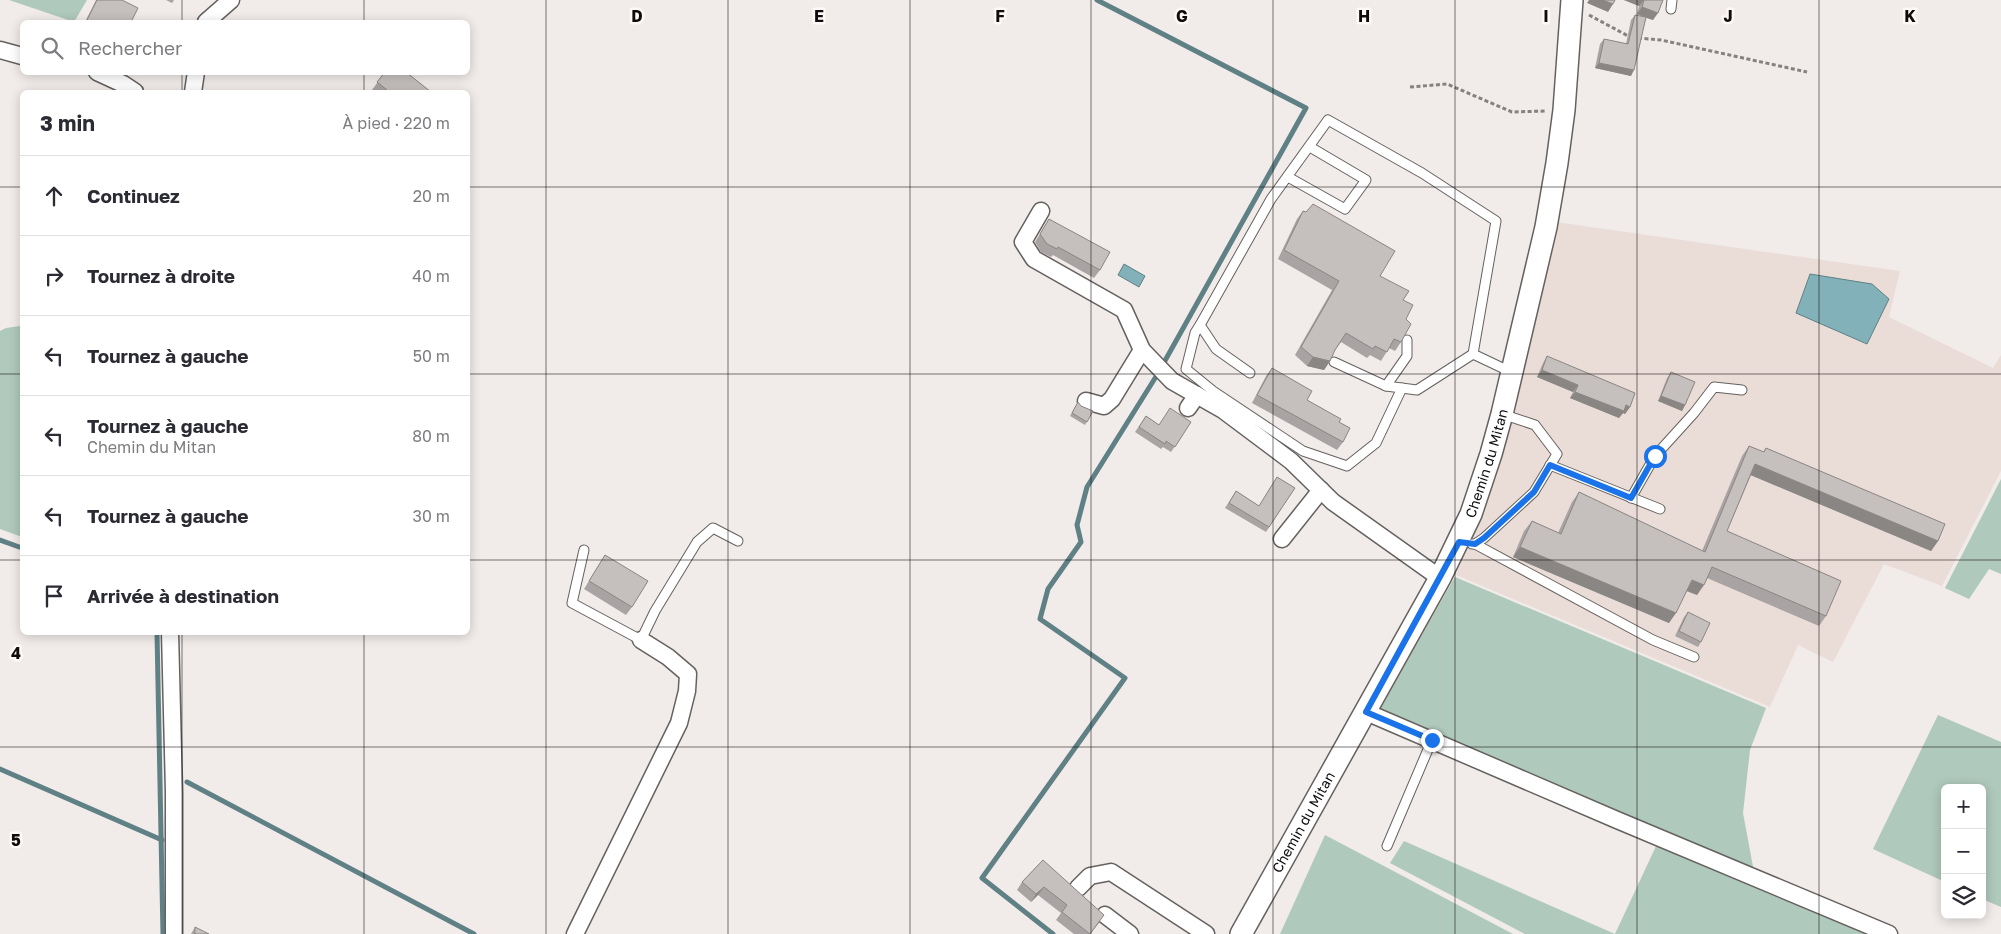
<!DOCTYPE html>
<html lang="fr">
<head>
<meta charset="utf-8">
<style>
  body { margin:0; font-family:"Golos Text",sans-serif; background:#f2f2f3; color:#2b2b33 }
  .controls { position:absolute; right:15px; bottom:15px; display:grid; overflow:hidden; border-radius:8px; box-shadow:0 2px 12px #0003 }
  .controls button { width:45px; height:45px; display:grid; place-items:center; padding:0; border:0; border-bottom:1px solid #e1e1e2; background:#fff; color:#2b2b33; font:25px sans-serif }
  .stop { position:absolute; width:15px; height:15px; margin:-11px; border:4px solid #1a73e8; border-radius:50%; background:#fff }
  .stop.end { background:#1a73e8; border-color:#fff; box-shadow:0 1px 5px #0008 }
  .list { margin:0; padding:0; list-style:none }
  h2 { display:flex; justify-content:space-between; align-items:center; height:65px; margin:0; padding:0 20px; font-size:21px }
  h2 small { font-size:16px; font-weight:400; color:#7c7c81 }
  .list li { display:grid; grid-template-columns:32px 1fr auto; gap:15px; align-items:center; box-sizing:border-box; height:80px; padding:0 20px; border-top:1px solid #e1e1e2 }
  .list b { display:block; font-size:19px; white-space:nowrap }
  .list p { margin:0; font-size:16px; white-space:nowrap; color:#7c7c81 }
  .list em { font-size:16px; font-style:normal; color:#7c7c81 }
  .icon { flex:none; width:28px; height:28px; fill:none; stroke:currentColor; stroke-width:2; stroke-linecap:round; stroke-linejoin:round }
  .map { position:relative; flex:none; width:2001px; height:934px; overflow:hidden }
  .search { position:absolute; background:#fff; box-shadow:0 2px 12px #0003; left:20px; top:20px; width:450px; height:55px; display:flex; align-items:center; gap:12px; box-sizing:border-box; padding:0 18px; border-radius:8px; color:#7c7c81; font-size:19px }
  .panel { position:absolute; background:#fff; box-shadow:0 2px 12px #0003; left:20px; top:90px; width:450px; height:545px; border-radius:8px }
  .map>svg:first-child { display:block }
</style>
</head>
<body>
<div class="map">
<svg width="2001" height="934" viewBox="0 0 2001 934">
  <rect width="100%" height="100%" fill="#f1ebe9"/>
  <polygon fill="#eaddd7" points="1556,222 1900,271 1889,317 1993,368 2001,355 2001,471 1942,586 1884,564 1833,662 1798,645 1770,707 1456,575 1476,521"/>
  <g fill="#afc9bc">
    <polygon points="9,0 87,0 74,22"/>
    <polygon points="20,326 22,327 22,537 0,529 0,331 6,328"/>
    <polygon points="2001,479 2001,574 1989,569 1969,599 1945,588"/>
    <polygon points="1455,577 1766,708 1750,750 1743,813 1754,872 1378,711"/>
    <polygon points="1938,715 2001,742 2001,907 1982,899 1982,788 1945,788 1945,882 1873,849"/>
    <polygon points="1325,835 1513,934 1280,934"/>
    <polygon points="1404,841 1615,934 1657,844 1871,934 1525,934 1390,863"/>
  </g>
  <g fill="#82b1b9" stroke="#5f8085">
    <polygon points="1124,264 1145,276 1139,287 1118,275"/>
    <polygon points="1810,274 1872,284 1889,299 1867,344 1796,313"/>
  </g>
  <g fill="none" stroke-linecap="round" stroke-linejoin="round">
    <g stroke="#5f8085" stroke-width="5">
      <polyline points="0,540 22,548"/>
      <polyline points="157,632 163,934"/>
      <polyline points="0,769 162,840"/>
      <polyline points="187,782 474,934"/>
      <polyline points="1053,934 982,878 1125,678 1040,619 1048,589 1081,542 1077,525 1087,487 1157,375 1306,108 1097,0"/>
    </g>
    <defs>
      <g id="service">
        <polyline points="1671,9 1672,0"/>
        <polyline points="1288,177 1345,209 1366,180 1310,147"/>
        <polyline points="1200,325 1216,349 1250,373"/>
        <polyline points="1334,362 1386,386 1417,390 1473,354 1511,372"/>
        <polyline points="1386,386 1407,356 1407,340"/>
        <polyline points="1402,388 1376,443 1347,466 1303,451 1213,391 1186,369 1195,333 1200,325 1271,199 1328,120 1422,173 1496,221 1473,354"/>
        <polyline points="1550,465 1660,509"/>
        <polyline points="1631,498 1655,456 1694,413 1714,387 1742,390"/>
        <polyline points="1472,544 1475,544 1484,538 1534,492 1557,454 1535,425 1502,414"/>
        <polyline points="1475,544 1653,640 1694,657"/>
        <polyline points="584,550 572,603 641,640 655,611 697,542 713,528 738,541"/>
        <polyline points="1387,846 1432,740"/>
      </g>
      <g id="minor">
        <polyline points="206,22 231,0"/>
        <polyline points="0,50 22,56"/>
        <polyline points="97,72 123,84 135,92"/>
        <polyline points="193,92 196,72"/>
        <polyline points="1041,211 1023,242 1034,259 1124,310 1142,350 1172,381 1223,410 1291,461 1333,502 1440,578"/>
        <polyline points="1086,401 1104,406 1112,399 1142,350"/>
        <polyline points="1188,408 1197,395"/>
        <polyline points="1282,539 1321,490"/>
        <polyline points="170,632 174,792 174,934"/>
        <polyline points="1366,712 1617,820 1889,934"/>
        <polyline points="1078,888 1090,876 1111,872 1206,934"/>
        <polyline points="1105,915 1130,934"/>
        <polyline points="575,934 679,723 687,691 688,674 668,657 641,640"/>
      </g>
      <g id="tertiary">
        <path id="s1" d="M1241,934l199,-356 31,-64 20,-60 11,-40 44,-187 11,-64 7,-53 8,-110"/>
      </g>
    </defs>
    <use href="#service" stroke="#65615f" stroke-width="11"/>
    <use href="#minor" stroke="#65615f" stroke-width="19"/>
    <use href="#tertiary" stroke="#65615f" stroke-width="24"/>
    <g stroke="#85817f" stroke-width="3" stroke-dasharray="4 2.5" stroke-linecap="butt">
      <polyline points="1589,15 1630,37"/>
      <polyline points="1638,38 1661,40 1807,72"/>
      <polyline points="1410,87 1447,84 1512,112 1546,111"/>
    </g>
    <use href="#service" stroke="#fff" stroke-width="9"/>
    <use href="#minor" stroke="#fff" stroke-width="16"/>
    <use href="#tertiary" stroke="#fff" stroke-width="21"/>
  </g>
  <g fill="#a9a4a3">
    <polygon points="96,0 122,0 131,22 85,22"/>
    <polygon points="166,0 174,0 172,3"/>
    <polygon points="1624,0 1663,0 1653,20 1646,18 1631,76 1595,68 1600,44 1604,39 1626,44 1631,20 1635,15 1643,17 1637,14 1639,6"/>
    <polygon points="385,72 431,92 375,92 372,90"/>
    <polygon points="1303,211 1380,276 1403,300 1406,319 1401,342 1395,351 1389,348 1381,361 1370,355 1367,358 1341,342 1335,350 1330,361 1324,370 1307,366 1295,355 1332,290 1278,259 1297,219"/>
    <polygon points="1049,219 1100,270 1094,278 1053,255 1051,257 1041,252 1035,242"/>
    <polygon points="1547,356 1630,407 1625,414 1623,413 1619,418 1570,398 1573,392 1537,377 1543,363"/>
    <polygon points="1272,368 1307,400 1343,442 1337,450 1252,403 1266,376"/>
    <polygon points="1671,372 1685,405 1682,411 1658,401 1667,378"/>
    <polygon points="1076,405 1081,406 1093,411 1085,425 1070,416"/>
    <polygon points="1146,416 1159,425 1191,422 1171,452 1163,447 1161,449 1135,432"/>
    <polygon points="1749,446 1763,452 1766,448 1938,541 1931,551 1751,475 1727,531 1826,616 1819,626 1707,578 1697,595 1686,591 1669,623 1513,557 1524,531 1532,521 1558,533 1572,502 1579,492 1702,551 1742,456"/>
    <polygon points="1277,477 1295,488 1266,532 1225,508 1236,491 1259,506"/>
    <polygon points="605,555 632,607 626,615 584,589"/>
    <polygon points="1688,612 1701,642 1698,647 1675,636 1684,617"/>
    <polygon points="1043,860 1099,923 1090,934 1074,934 1056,920 1061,913 1038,895 1031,902 1017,890 1022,882"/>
    <polygon points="195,927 209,934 191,934"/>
  </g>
  <g fill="#8a8684">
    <polygon points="1589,0 1603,0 1613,4 1608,12 1587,3"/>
    <polygon points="1624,0 1644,0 1639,6"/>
    <polygon points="1642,7 1658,13 1653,20 1637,14"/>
    <polygon points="1599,63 1634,70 1631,76 1595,68"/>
    <polygon points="1313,357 1330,361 1324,370 1307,366"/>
    <polygon points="1542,370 1578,385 1573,392 1537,377"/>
    <polygon points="1575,392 1626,405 1630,407 1625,414 1623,413 1619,418 1570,398"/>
    <polygon points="1661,396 1685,405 1682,411 1658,401"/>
    <polygon points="1755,464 1938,541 1931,551 1748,474"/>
    <polygon points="1520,547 1676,613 1669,623 1513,557"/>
    <polygon points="1692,580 1704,585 1697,595 1685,590"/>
    <polygon points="1044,887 1038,895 1031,902 1036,894"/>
  </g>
  <g fill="#c5bfbd" stroke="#8a8684">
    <polygon points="97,0 122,0 138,8 131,22 120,22 118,21 117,22 86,22"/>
    <polygon points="1603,0 1615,0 1613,4"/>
    <polygon points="1644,0 1663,0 1658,13 1642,7"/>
    <polygon points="1635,15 1646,17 1634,70 1599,63 1604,39 1628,44"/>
    <polygon points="385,72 406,72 431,92 385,92 387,90 377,82"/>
    <polygon points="1313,204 1395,251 1380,276 1409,291 1403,300 1413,305 1406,319 1411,324 1401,342 1394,339 1387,352 1375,346 1373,349 1346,333 1335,350 1330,361 1313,357 1301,347 1339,281 1284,250 1303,211 1306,212"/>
    <polygon points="1049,219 1110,252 1100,270 1058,247 1057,249 1047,244 1040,234"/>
    <polygon points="1547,356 1635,393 1630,407 1626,405 1624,411 1575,392 1578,385 1542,370"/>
    <polygon points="1272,368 1312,391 1307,400 1341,419 1339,422 1350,428 1343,442 1257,395"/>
    <polygon points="1671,372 1695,382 1685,405 1661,396"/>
    <polygon points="1078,402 1081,406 1093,411 1087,422 1072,413"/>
    <polygon points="1170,408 1191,422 1175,447 1166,441 1165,444 1139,427 1146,416 1159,425"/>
    <polygon points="1749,446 1764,452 1766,448 1945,524 1938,541 1755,464 1727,531 1841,581 1826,616 1712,567 1704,585 1692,580 1676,613 1520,547 1532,521 1561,534 1579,492 1705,552"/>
    <polygon points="1277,477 1295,488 1269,527 1229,503 1236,491 1259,506"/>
    <polygon points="605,555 648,581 632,607 589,581"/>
    <polygon points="1688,612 1710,623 1701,642 1679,631"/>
    <polygon points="1043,860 1104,915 1090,934 1062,912 1067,905 1044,887 1036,894 1022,882"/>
    <polygon points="195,927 209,934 195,934"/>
  </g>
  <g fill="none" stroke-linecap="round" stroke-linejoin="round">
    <polyline stroke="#1a73e8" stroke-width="6" points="1432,740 1366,712 1459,542 1475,544 1484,538 1534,492 1550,465 1631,498 1655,456"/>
  </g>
  <path fill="none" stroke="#0e0c0c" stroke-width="1" stroke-opacity="0.55" d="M182,0v22M364,0v22M546,0v934M728,0v934M910,0v934M1091,0v934M1273,0v934M1455,0v934M1637,0v934M1819,0v934M182,72v20M364,72v20M0,187h22M468,187h1533M0,374h22M468,374h1533M0,560h22M468,560h1533M182,632v302M364,632v302M0,747h2001"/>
  <g text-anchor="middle" stroke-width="5" stroke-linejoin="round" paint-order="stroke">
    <g font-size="14" fill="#0e0c0c" stroke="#fef8f6">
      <text dy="5" stroke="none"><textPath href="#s1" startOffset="532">Chemin du Mitan</textPath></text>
      <text dy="5" stroke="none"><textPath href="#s1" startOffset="128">Chemin du Mitan</textPath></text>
    </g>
  </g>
  <g font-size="16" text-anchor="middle" font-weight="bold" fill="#0e0c0c" stroke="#fef8f6" stroke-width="5" stroke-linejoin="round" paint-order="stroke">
    <text x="637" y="22">D</text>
    <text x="819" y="22">E</text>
    <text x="1000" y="22">F</text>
    <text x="1182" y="22">G</text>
    <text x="1364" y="22">H</text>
    <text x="1546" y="22">I</text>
    <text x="1728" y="22">J</text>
    <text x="1910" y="22">K</text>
    <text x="16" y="659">4</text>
    <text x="16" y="846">5</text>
  </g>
</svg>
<div class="controls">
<button>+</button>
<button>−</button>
<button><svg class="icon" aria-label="layers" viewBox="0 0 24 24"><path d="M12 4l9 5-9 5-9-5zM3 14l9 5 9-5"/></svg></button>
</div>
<div class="stop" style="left:1655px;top:456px"></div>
<div class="stop end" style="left:1432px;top:740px"></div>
<div class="search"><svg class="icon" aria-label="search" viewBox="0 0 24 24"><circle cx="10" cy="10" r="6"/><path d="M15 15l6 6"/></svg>Rechercher</div>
<section class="panel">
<h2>3 min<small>À pied · 220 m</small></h2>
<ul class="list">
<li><svg class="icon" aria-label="ahead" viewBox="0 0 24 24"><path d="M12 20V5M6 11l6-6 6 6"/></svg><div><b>Continuez</b></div><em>20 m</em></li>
<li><svg class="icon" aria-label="right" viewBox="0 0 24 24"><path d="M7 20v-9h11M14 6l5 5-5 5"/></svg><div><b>Tournez à droite</b></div><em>40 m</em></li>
<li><svg class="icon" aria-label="left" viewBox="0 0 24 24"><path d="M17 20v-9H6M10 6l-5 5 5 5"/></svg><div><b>Tournez à gauche</b></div><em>50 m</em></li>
<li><svg class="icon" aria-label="left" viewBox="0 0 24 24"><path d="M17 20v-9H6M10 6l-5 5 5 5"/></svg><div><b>Tournez à gauche</b><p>Chemin du Mitan</p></div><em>80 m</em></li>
<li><svg class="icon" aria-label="left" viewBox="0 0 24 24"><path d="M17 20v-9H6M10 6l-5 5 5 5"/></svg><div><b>Tournez à gauche</b></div><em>30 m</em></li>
<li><svg class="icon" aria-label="arrive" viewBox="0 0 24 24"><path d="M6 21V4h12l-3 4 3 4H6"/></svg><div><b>Arrivée à destination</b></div></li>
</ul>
</section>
</div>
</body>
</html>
